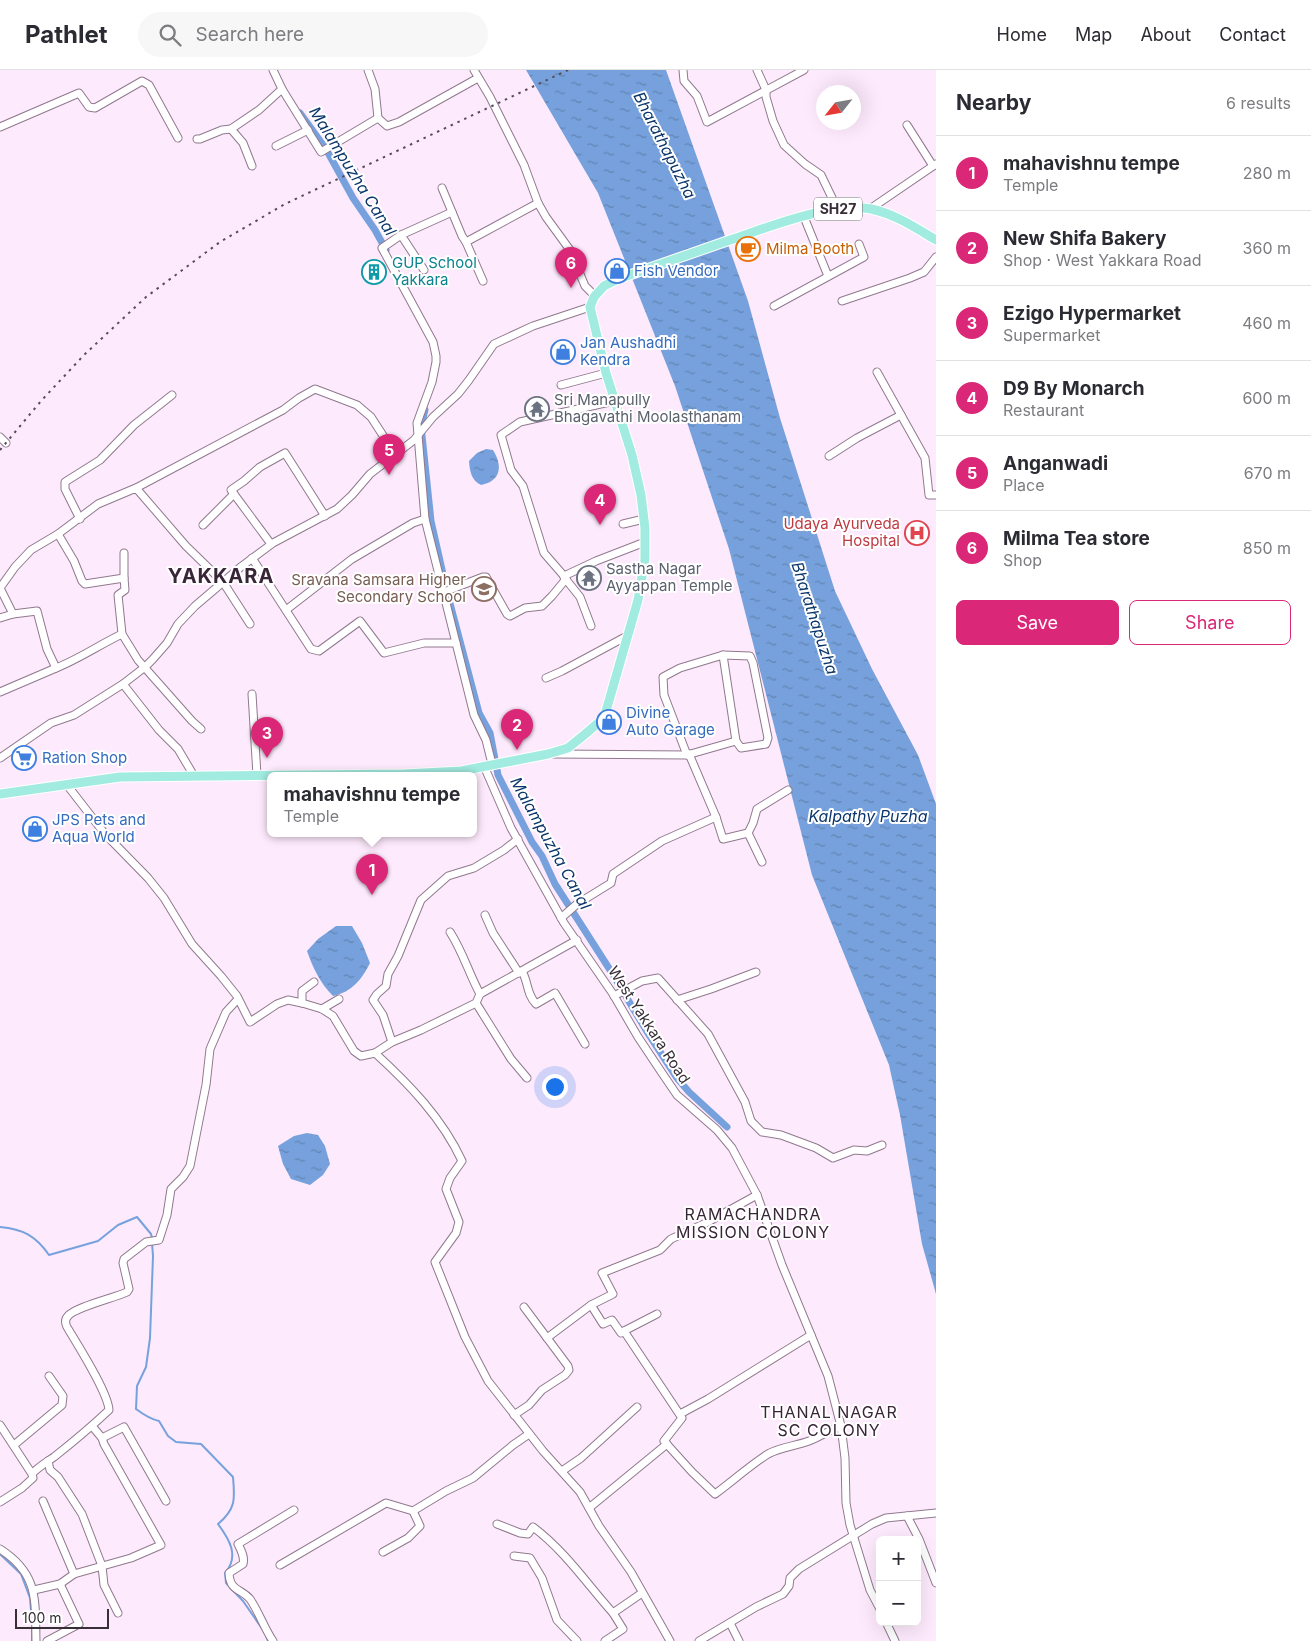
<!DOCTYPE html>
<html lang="en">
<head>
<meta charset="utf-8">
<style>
  body { margin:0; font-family:Inter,sans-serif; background:#f7f7f7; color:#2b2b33 }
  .controls { position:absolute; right:15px; bottom:15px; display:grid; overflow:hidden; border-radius:8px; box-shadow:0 5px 20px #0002 }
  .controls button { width:45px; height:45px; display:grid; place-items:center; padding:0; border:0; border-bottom:1px solid #e1e1e2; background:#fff; color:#2b2b33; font:25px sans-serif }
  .compass { position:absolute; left:816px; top:15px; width:45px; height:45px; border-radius:50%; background:#fff; box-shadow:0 5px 20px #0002; rotate:239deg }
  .scale { position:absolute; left:15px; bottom:12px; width:94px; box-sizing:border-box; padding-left:5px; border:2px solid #372e37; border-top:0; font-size:14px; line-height:18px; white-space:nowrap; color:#372e37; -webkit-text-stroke:4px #fff; paint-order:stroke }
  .you { position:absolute; left:554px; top:1016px; width:18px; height:18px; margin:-12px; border:4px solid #fff; border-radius:50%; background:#1a73e8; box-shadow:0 0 0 8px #1a73e833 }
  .badge { display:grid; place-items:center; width:32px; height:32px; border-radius:50%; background:#db2777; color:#fff; font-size:16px; font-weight:700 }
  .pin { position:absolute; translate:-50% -41px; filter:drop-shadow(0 1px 2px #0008) }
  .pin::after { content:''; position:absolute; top:26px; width:18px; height:15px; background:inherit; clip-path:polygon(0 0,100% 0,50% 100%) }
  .popup { position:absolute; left:267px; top:702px; width:210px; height:65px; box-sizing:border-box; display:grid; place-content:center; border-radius:8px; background:#fff; filter:drop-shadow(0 1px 4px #0005); font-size:16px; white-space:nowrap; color:#7c7c81 }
  .popup b { font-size:19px; color:#2b2b33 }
  .popup::after { content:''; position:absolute; left:50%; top:100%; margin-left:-10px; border:10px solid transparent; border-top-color:#fff }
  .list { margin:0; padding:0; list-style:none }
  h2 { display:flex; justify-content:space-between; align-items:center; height:65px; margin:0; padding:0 20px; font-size:21px }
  h2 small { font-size:16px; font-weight:400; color:#7c7c81 }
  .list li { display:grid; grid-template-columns:32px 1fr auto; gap:15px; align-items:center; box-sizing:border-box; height:75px; padding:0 20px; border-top:1px solid #e1e1e2 }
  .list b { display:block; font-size:19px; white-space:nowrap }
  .list p { margin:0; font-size:16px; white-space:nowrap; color:#7c7c81 }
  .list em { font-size:16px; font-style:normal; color:#7c7c81 }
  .actions { display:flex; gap:10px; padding:15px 20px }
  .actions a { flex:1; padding:11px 0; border:1px solid #db2777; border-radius:8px; text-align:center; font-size:18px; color:#db2777 }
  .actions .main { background:#db2777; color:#fff }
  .icon { flex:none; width:28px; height:28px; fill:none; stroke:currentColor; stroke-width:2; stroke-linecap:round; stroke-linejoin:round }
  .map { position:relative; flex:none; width:936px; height:1571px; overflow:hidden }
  header { display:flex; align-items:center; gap:30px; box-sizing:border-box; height:70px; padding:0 25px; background:#fff; border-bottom:1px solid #e1e1e2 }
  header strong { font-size:24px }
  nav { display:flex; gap:28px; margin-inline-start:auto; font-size:18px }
  .search { width:350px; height:45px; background:#f7f7f7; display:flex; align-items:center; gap:12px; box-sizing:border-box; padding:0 18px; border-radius:28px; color:#7c7c81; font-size:19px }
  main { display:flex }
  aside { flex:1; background:#fff }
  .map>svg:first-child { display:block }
</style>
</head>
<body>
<header>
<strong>Pathlet</strong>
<div class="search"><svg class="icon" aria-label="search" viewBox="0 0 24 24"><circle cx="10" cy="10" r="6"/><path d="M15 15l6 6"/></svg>Search here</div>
<nav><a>Home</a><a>Map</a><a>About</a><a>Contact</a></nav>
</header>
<main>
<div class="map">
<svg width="936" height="1571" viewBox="0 0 936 1571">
  <defs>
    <pattern id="water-ripples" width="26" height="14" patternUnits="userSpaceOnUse" patternTransform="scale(1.25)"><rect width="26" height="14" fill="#76a1dc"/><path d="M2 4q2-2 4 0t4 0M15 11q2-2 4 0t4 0" fill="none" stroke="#6284b3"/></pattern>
  </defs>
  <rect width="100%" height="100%" fill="#feeafd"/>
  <g fill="url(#water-ripples)">
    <polygon points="526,0 666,0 748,231 780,348 835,521 872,599 918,685 936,734 936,1224 922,1174 900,1045 889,995 812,805 729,479 675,316 598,123"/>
    <path d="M486,379l7,1c10,16 8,31 -12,35 -10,-5 -11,-13 -12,-24l8,-8z"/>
    <path d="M336,856h16l10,17 8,20c-8,16 -18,29 -37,33 -13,-13 -20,-28 -26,-45l11,-12z"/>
    <polygon points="307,1063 318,1065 325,1076 330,1094 323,1105 310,1115 291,1109 283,1094 278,1076 294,1066"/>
  </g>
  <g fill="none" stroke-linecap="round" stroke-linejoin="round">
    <g stroke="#76a1dc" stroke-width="2">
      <path d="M0,1157c23,2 36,9 49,28l49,-14 20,-16 19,-8 14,17 1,4"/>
      <path d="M152,1173l1,13 -3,82 -4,29 -9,19 -1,23c8,6 14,10 23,12l9,15 8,6 25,2 32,33c2,22 3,32 -15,47 11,15 22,32 7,49l1,10 17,18 20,29"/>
      <polyline points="0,1484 21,1504 30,1528 32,1553"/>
      <polyline points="266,1566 268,1571"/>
      <polyline points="32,1571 32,1558"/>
    </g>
    <g stroke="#76a1dc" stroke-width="7">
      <polyline points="300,43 326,79 353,128 375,160 386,180"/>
      <polyline points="425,340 421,356 431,451 448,526 479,643 490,663 498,705 532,772 542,786 555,814 612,903 646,960 677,1008 689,1022 727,1057"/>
    </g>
    <defs>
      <g id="minor">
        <polyline points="368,0 375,19 378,48"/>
        <polyline points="474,0 490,27 524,95 538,133 546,147 570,180 585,216 595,226"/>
        <polyline points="683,0 684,11 697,26 707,52 804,0"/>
        <polyline points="757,0 766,20 766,27 773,51 784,75 805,94 821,105 835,134 826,139"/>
        <polyline points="282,19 321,82 378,48 387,56 399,52 478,8"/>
        <polyline points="907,55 933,96"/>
        <polyline points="0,57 79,23 89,37 95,38 142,11 149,15 178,68"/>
        <polyline points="231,59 243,73 252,96"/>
        <polyline points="197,69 200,69 222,60 231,59 259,40 282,19 273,0"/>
        <polyline points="276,76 308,60"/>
        <polyline points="442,118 462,166 466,172"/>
        <polyline points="870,139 936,94"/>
        <polyline points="804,147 828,206"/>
        <polyline points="401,165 382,178 433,272 436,286 436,292 432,312 417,353 425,449 474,645 486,670 492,694"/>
        <polyline points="424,200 401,165 452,142"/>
        <polyline points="483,211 466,172 538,133"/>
        <polyline points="842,231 910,208 924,202 936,187"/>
        <polyline points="774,236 864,187 859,174"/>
        <polyline points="877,302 925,388 929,425 936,425"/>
        <polyline points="561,315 606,303"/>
        <polyline points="614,331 520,352 501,365 511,400 523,416 544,483 564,506 596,491 645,472"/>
        <polyline points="0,367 6,373"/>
        <polyline points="829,386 857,368 901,345"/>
        <polyline points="136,418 283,340 299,328 315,319 357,335 371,347 395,384"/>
        <polyline points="80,449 65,419 65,412 100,390 134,355 172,325"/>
        <polyline points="623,454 644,449"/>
        <polyline points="203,455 234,424"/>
        <polyline points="58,464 74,491 82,511 85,514 124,508 125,520 118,525 122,564 138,590 192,651 201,659"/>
        <polyline points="271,474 231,420 244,411 260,397 285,383 325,446"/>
        <polyline points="124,483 124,508"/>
        <polyline points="252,488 311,579 319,581 360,551 384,583 424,573 456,573"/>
        <polyline points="564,507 580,527 591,556"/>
        <polyline points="444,522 483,507 486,507 507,544 510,546 525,538 542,536 552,526 566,509"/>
        <polyline points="286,540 352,489 413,453 425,449"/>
        <path d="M13,544l24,-3 10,38 9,19c23,-9 43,-23 66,-34"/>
        <polyline points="0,548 13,544 0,518 15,497 31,480 58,464 98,434 136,418 186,476 223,512 250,554"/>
        <polyline points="546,608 562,601 627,566"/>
        <polyline points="123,614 159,660 178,679 194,706"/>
        <polyline points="0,622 56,598"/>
        <polyline points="252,624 257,705"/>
        <polyline points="554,684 687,685 736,671 723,585"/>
        <polyline points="687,685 664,625 663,607 680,598 723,585 750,586 753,593 768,668 766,674 741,678 736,671"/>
        <polyline points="0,688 51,653 74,645 123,614 145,597 153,589 167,573 178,554 195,536 242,496 273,473 337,439 352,425 370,404 414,370 433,347 458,324 469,310 494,274 533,256 590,237"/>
        <polyline points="484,696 511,758 564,853 613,924 638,967 662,1003 677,1025 717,1060 732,1078 757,1125 782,1195 828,1306 841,1356 845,1388 846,1433 850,1455 870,1520 880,1539"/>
        <path d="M67,715l38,49 43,44 16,20 28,46 29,32 16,20 13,26 27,-18 11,-4 14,3 20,6 11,7 21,35 7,5 14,-3c34,31 67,65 87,108l-12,17 -4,11 13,33 -3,11 -21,29 30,75 23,44 55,70 37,41 19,34 32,46 39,69"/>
        <polyline points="716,747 723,769 748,763 753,753 757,739 788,720"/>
        <polyline points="748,763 762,792"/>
        <polyline points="485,845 493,863 519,903"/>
        <polyline points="561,848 577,834 611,813 613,804 662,771 716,747 689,684"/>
        <path d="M450,862c13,20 19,42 30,62"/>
        <path d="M522,901c7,13 4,22 14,33l19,-11 30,51"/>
        <polyline points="614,926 642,911 658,908 708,964 745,1032 751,1051 762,1062 781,1065 816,1078 833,1088 854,1080 867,1081 882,1075"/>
        <polyline points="677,930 711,919 756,902"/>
        <polyline points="302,933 302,921 314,912"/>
        <polyline points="476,933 511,989 527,1008"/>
        <polyline points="322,939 339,929"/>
        <polyline points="392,972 383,945 373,930 377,924 386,916 388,904 398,886 421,830 448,806 474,798 504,780 518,769"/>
        <polyline points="375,983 392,972 421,960 476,933 480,924 577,870"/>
        <polyline points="591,1235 603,1254 612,1250 621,1263 624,1261"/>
        <path d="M657,1244l-33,17 58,87 -18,23 28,31 23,22c18,-13 34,-28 53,-40 12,-7 28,-8 41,-13 11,-4 20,-11 32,-15"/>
        <polyline points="547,1268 591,1235 613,1224 602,1203 660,1180 671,1169 706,1153 757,1125"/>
        <polyline points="680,1344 708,1329 811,1265"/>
        <polyline points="514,1345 529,1335 542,1320 565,1305 569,1300 568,1296 524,1237"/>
        <polyline points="0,1355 32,1404"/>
        <polyline points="102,1368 124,1357 166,1431"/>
        <polyline points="14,1375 62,1335 63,1326 49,1306"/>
        <polyline points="48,1391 50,1400 58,1407 82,1444 102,1496 104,1515 118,1543"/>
        <polyline points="562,1401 581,1388 637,1337"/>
        <polyline points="43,1431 74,1504"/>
        <path d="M0,1432l22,-14 11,-10 -1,-4c6,-7 15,-12 22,-17 19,-15 37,-30 55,-47 -1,-18 -32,-66 -42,-83 -2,-4 -2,-8 1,-11 7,-9 46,-18 59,-24l2,-3 -6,-26 1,-4 22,-17 13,-2 8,-25 4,-26 12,-12 7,-11 16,-81 4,-36 16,-37 12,-13"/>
        <polyline points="589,1438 667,1374"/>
        <polyline points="907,1446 919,1469 936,1513"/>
        <path d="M497,1454l23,9 8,1 5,-7c32,24 54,57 80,86l29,-20"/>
        <path d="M0,1479c39,25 35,51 36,92"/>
        <polyline points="383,1482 408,1468 420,1456 413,1441 446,1421 473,1408 513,1375 529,1364"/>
        <polyline points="514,1486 530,1488 542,1508 557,1550 577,1571"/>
        <polyline points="280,1495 386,1433 413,1441"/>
        <polyline points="34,1520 60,1514 74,1504 131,1488 161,1475 104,1374 102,1368 92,1356"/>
        <polyline points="886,1552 895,1571"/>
        <polyline points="730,1553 739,1571"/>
        <polyline points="47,1571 79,1554 60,1514"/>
        <path d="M273,1571c-9,-13 -14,-29 -23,-42 -9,-11 -20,-7 -21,-26l14,-9c2,-7 -2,-14 -5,-20l56,-34"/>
        <polyline points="605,1571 623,1559 613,1543"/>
        <polyline points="699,1571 756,1537 783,1524 789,1516 790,1508 799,1499 872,1454 886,1448 936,1443"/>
      </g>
      <path id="major" d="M0,724l120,-17 285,-3 56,-3 87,-17 20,-6 16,-13 20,-17 34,-118 7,-41v-31l-4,-33 -9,-40 -26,-82 -16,-66 4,-10 10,-11 14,-7c38,-13 75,-26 112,-39 39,-13 101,-38 141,-31 24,5 45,19 65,31"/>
    </defs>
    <use href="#minor" stroke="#90798e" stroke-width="9"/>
    <use href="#major" stroke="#fff" stroke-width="11"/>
    <use href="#minor" stroke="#fff" stroke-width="7"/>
    <use href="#major" stroke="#a2ebe0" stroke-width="9"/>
    <polyline stroke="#574d57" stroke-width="2" stroke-dasharray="2.5 5" stroke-linecap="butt" points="0,380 41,331 84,285 146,227 220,172 285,134 568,0"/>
  </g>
  <defs>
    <symbol id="cafe-ring" viewBox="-11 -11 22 22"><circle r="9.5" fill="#fff" stroke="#e8710a" stroke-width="1.5"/><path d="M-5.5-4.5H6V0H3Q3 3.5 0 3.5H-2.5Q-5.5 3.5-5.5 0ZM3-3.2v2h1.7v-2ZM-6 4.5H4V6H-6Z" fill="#e8710a"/></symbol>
    <symbol id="shop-ring" viewBox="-11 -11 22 22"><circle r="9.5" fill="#fff" stroke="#3f7fe0" stroke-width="1.5"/><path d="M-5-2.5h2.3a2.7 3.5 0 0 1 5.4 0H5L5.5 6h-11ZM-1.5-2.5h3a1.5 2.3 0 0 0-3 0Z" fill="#3f7fe0"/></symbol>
    <symbol id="building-ring" viewBox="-11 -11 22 22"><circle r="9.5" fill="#fff" stroke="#0f9aa8" stroke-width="1.5"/><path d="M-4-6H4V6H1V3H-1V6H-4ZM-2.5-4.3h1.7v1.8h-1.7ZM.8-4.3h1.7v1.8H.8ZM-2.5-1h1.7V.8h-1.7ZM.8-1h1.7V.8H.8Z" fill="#0f9aa8"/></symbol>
    <symbol id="temple-ring" viewBox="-11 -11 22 22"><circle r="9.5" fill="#fff" stroke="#6b7280" stroke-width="1.5"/><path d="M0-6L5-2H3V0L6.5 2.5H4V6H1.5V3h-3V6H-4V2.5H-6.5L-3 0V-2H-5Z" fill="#6b7280"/></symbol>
    <symbol id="hospital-ring" viewBox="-11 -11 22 22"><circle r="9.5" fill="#fff" stroke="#e0444e" stroke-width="1.5"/><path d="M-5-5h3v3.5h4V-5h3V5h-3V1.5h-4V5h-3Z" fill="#e0444e"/></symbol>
    <symbol id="school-ring" viewBox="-11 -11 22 22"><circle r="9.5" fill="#fff" stroke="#8d6e63" stroke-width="1.5"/><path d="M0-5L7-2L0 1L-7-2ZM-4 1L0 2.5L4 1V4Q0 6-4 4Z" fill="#8d6e63"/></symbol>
    <symbol id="supermarket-ring" viewBox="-11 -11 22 22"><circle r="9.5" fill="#fff" stroke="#3f7fe0" stroke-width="1.5"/><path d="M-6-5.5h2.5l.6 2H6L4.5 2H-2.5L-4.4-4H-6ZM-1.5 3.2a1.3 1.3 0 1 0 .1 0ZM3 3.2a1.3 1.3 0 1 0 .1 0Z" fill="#3f7fe0"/></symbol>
  </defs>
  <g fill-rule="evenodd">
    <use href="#cafe-ring" x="734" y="165" width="28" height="28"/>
    <use href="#shop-ring" x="603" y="187" width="28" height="28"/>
    <use href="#building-ring" x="360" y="188" width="28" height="28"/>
    <use href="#shop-ring" x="549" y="268" width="28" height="28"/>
    <use href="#temple-ring" x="523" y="325" width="28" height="28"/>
    <use href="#hospital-ring" x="903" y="449" width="28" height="28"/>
    <use href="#temple-ring" x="575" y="494" width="28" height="28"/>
    <use href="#school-ring" x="470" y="505" width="28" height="28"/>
    <use href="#shop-ring" x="595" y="638" width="28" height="28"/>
    <use href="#supermarket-ring" x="10" y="674" width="28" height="28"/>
    <use href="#shop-ring" x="21" y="745" width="28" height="28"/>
  </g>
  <g text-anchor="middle" stroke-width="4" stroke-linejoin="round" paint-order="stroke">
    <rect fill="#fff" stroke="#736d73" stroke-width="1" x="814" y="127.5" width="48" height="23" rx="4"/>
    <g font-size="14" font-weight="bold" fill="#372e37">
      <text x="838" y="144">SH27</text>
    </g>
    <g font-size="15" fill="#c56008" stroke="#fff" text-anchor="start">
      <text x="766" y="184">Milma Booth</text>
    </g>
    <g font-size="15" fill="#0d838f" stroke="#fff" text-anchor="start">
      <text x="392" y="198">GUP School<tspan x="392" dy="17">Yakkara</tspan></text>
    </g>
    <g font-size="15" fill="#366cbe" stroke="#fff" text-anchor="start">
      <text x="634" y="206">Fish Vendor</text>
      <text x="580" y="278">Jan Aushadhi<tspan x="580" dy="17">Kendra</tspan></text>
      <text x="626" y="648">Divine<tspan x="626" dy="17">Auto Garage</tspan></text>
      <text x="42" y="693">Ration Shop</text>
      <text x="52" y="755">JPS Pets and<tspan x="52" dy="17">Aqua World</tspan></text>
    </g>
    <g font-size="15" fill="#5b616d" stroke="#fff" text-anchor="start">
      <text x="554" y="335">Sri Manapully<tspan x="554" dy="17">Bhagavathi Moolasthanam</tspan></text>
      <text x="606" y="504">Sastha Nagar<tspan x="606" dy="17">Ayyappan Temple</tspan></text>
    </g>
    <g font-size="15" fill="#be3a42" stroke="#fff" text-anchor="end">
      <text x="900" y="459">Udaya Ayurveda<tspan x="900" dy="17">Hospital</tspan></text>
    </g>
    <g font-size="15" fill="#785e54" stroke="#fff" text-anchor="end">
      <text x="466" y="515">Sravana Samsara Higher<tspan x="466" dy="17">Secondary School</tspan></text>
    </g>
    <g font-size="15" fill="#372e37" stroke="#fff">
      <text transform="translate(649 955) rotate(57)" y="5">West Yakkara Road</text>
    </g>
    <g font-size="16" font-style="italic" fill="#0b366b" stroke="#fff">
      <text transform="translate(665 75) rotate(63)" y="6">Bharathapuzha</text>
      <text transform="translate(353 101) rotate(58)" y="6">Malampuzha Canal</text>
      <text transform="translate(815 548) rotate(72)" y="6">Bharathapuzha</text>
      <text x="868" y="752">Kalpathy Puzha</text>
      <text transform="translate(551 773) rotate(61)" y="6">Malampuzha Canal</text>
    </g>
    <g font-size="16" letter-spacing="1" fill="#382537" stroke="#fff">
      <text x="753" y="1150">RAMACHANDRA<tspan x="753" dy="18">MISSION COLONY</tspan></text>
      <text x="829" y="1348">THANAL NAGAR<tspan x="829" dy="18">SC COLONY</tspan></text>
    </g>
    <g font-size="20" font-weight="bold" letter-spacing="1" fill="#382537" stroke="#fff">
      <text x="221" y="513">YAKKARA</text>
    </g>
  </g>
</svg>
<div class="controls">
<button>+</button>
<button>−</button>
</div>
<svg class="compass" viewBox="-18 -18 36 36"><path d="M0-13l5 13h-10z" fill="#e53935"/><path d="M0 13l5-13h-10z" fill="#7c7c81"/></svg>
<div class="scale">100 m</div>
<div class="you"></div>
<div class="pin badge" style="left:372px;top:825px">1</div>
<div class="popup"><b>mahavishnu tempe</b>Temple</div>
<div class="pin badge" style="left:517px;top:680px">2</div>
<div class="pin badge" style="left:267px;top:688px">3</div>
<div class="pin badge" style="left:600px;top:455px">4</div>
<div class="pin badge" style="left:389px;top:405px">5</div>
<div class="pin badge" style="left:571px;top:218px">6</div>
</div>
<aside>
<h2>Nearby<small>6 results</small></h2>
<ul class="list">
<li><span class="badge">1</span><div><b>mahavishnu tempe</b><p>Temple</p></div><em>280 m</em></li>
<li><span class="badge">2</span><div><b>New Shifa Bakery</b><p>Shop · West Yakkara Road</p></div><em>360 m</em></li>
<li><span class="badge">3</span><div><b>Ezigo Hypermarket</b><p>Supermarket</p></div><em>460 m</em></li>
<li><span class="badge">4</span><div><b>D9 By Monarch</b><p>Restaurant</p></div><em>600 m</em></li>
<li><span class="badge">5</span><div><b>Anganwadi</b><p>Place</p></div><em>670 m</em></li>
<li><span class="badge">6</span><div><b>Milma Tea store</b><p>Shop</p></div><em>850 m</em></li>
</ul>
<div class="actions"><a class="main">Save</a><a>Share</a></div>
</aside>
</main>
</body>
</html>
